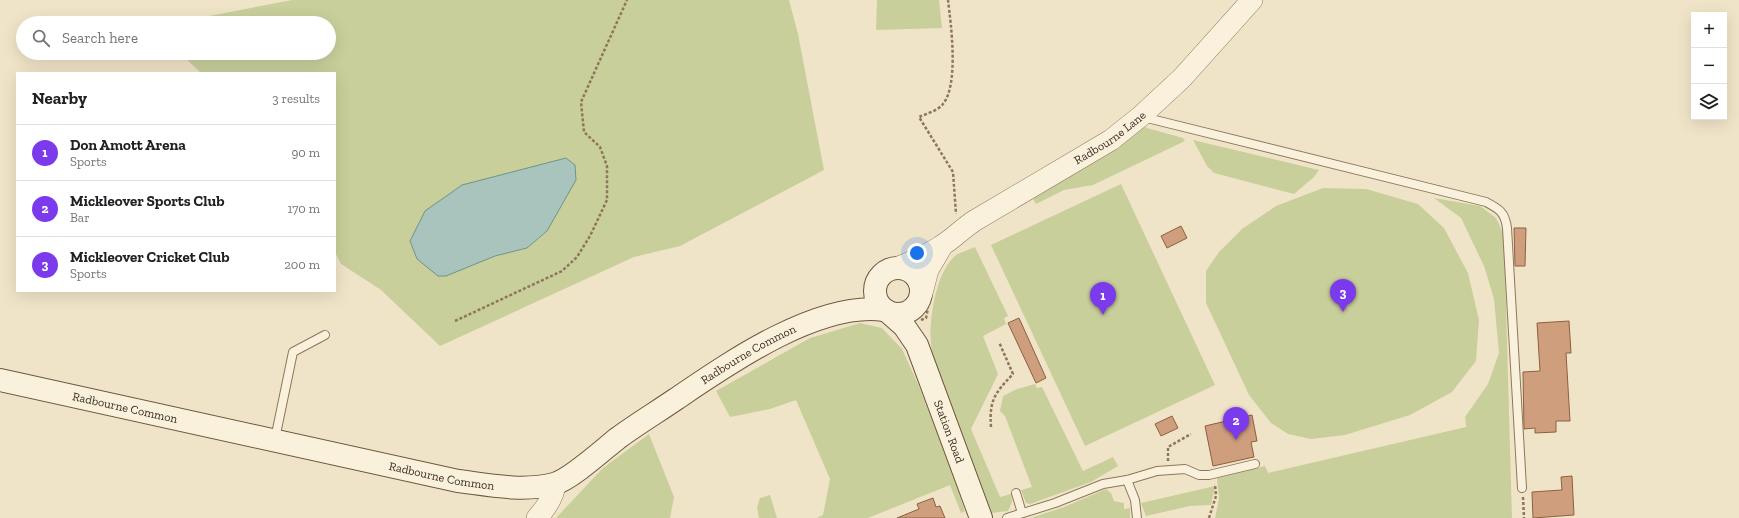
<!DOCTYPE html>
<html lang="en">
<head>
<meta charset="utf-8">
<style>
  body { margin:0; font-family:"Zilla Slab",serif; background:#f2f2f2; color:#202124 }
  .controls { position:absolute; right:12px; top:12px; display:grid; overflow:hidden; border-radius:0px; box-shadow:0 4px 16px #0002 }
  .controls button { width:36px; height:36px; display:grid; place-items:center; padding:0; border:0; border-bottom:1px solid #e0e0e0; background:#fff; color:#202124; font:20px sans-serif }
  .you { position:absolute; left:917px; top:253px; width:14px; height:14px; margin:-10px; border:3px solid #fff; border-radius:50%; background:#1a73e8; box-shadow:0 0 0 6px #1a73e833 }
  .badge { display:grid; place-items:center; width:26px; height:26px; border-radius:50%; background:#7c3aed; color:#fff; font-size:13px; font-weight:700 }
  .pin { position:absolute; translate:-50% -33px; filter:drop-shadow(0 1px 2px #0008) }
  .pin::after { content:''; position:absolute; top:21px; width:14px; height:12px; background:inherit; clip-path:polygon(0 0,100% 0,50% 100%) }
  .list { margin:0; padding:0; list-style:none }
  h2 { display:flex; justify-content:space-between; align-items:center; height:52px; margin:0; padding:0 16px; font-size:17px }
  h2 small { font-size:13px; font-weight:400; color:#757577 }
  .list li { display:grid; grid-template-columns:26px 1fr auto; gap:12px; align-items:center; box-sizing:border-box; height:56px; padding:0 16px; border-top:1px solid #e0e0e0 }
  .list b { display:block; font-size:15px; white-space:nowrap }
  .list p { margin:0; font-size:13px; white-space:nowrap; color:#757577 }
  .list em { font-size:13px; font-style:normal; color:#757577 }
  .icon { flex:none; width:22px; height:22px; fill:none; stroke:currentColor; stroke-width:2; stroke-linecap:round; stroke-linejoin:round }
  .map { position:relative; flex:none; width:1739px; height:518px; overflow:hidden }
  .search { position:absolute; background:#fff; box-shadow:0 4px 16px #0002; left:16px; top:16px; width:320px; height:44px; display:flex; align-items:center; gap:10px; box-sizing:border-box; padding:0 14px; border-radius:22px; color:#757577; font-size:15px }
  .panel { position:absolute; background:#fff; box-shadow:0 4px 16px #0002; left:16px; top:72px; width:320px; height:220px; border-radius:0px }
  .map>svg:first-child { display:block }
</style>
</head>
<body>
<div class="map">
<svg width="1739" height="518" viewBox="0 0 1739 518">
  <rect width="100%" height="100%" fill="#f0e4c8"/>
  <g fill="#c9cf9b" fill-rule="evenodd">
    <path d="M292,0h497l9,34 26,136 -144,76 -46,11 -194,89 -59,-56 -40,-26 -6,-12v-179h-134l-21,-20h149v-30h-156zM547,231l-20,17 -32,8z"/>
    <polygon points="877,0 939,0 942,28 876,30"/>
    <polygon points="1143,125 1147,128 1183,138 1185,141 1093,185 1064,190 1036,204 1033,199 1076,173"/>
    <polygon points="1193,140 1319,170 1314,177 1294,194 1214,173 1207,166"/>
    <polygon points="1121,184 1215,385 1085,446 991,245"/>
    <polygon points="1323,188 1366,189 1418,204 1444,228 1468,273 1479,320 1476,361 1452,392 1410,415 1345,435 1311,439 1288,434 1271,423 1249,395 1206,303 1206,271 1219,252 1242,229 1276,206"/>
    <polygon points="1434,198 1480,206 1496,218 1504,235 1512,518 1215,518 1219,499 1217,478 1265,466 1268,473 1466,427 1465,417 1488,384 1499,353 1494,299 1484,266 1461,218"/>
    <path d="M975,247l33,69 -4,2 2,6 -23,12 15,38 -27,55 29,68 11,-3 1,8 -4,9 -17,2 -65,-158 6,-4c-5,-24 3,-78 23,-95 5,-4 14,-6 20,-9z"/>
    <polygon points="860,323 882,328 902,349 918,384 952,471 965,511 961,513 950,485 868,518 817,518 823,515 830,479 796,400 770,409 730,417 716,391 810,338"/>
    <polygon points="1035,384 1037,388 1042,387 1083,471 1113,457 1118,466 1091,482 1030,504 1026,503 1021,490 1032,487 1005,416 1000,411 1003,396 1017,389"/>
    <polygon points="649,434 674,497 670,518 556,518 603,468"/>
    <polygon points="1215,486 1211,505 1190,506 1146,516 1141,503"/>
    <polygon points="1106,489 1111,493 1114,501 1124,503 1124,509 1130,508 1130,518 1031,518 1064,507"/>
    <polygon points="770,495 777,518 759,518 757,507 760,498"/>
  </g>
  <polygon fill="#a9c4bc" stroke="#6f938a" points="566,158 575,165 576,180 547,231 527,248 495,256 446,276 438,276 417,259 410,241 425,211 462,185"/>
  <g fill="#cf9f7d" stroke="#8d5f41">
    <polygon points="1181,226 1187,238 1167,248 1161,236"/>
    <polygon points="1514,228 1526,228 1525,266 1515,266"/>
    <polygon points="1019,318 1046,378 1036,383 1008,323"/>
    <polygon points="1569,321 1571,353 1566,353 1570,421 1556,421 1556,432 1535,433 1535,428 1524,429 1523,372 1540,371 1537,323"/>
    <polygon points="1252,415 1257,441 1251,442 1254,457 1213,466 1205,426"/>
    <polygon points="1172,416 1178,428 1161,436 1155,424"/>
    <polygon points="1572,476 1574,515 1533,518 1532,492 1562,490 1561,477"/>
    <polygon points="933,498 936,507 940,506 945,518 897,518 919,509 917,504"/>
  </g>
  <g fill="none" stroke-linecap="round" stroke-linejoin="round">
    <defs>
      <g id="service">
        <path d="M1143,117l343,85c13,7 19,10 21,26l15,260"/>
        <polyline points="275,439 293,352 325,335"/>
        <polyline points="1127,480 1135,500 1137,518"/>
        <polyline points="1016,493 1022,513"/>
        <polyline points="1007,518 1055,503 1103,484 1127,480 1157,471 1185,469 1199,475 1209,475 1255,464"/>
      </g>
      <g id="tertiary">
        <path id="s1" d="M899,267c14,-6 29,-12 42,-21 12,-7 21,-17 33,-25l137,-81 30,-24 41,-38 70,-78"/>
        <polyline points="922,293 928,270 942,246"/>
        <path d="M537,518c9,-10 17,-21 18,-34"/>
      </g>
      <g id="secondary">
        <circle cx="898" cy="291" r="23"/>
        <path id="s2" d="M887,311l17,15 13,19 64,173"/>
        <path id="s3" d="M0,380l458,101c31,4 65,11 96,3 16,-4 50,-35 64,-46 19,-14 39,-26 58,-39 53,-36 142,-98 208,-89"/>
      </g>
    </defs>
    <use href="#service" stroke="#8d765c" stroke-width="10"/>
    <use href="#tertiary" stroke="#8d765c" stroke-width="22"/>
    <use href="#secondary" stroke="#6f573f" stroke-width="24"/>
    <g stroke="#8d765c" stroke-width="2.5" stroke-dasharray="3 2" stroke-linecap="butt">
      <path d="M948,0c3,25 11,84 -5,104 -4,6 -17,10 -24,13l34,55 3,42"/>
      <polyline points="921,320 926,318 928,308"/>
      <polyline points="455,321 562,271 577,257 590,236 607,200 607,166 600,147 584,132 581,102 627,0"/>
      <path d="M991,427c-2,-27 4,-34 22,-53l-14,-32"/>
      <polyline points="1168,461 1168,447 1191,434"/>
      <polyline points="1523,497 1524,518"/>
      <polyline points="1209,518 1216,496 1215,484"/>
    </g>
    <use href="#service" stroke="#faf1dc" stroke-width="8"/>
    <use href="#tertiary" stroke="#faf1dc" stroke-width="21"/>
    <use href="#secondary" stroke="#faf1dc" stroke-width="22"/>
  </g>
  <g text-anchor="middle" stroke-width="3" stroke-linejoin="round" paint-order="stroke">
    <g font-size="12" fill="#3d2e20" stroke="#f7eed8">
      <text dy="4" stroke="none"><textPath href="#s1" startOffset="248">Radbourne Lane</textPath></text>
      <text dy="4" stroke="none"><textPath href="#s3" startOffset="800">Radbourne Common</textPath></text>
      <text dy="4" stroke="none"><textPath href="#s3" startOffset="128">Radbourne Common</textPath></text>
      <text dy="4" stroke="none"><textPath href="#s2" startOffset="138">Station Road</textPath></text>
      <text dy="4" stroke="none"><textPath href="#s3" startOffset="452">Radbourne Common</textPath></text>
    </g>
  </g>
</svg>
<div class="controls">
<button>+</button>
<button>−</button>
<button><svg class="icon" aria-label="layers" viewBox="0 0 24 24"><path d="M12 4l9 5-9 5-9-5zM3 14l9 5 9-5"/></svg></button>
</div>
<div class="you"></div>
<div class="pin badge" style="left:1103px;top:315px">1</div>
<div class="pin badge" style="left:1236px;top:440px">2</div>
<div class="pin badge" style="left:1343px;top:312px">3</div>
<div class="search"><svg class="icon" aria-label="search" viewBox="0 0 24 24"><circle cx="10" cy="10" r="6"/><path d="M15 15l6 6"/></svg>Search here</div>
<section class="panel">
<h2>Nearby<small>3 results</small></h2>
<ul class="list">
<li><span class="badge">1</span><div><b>Don Amott Arena</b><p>Sports</p></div><em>90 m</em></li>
<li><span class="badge">2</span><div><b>Mickleover Sports Club</b><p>Bar</p></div><em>170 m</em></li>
<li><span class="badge">3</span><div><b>Mickleover Cricket Club</b><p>Sports</p></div><em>200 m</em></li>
</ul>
</section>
</div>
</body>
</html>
